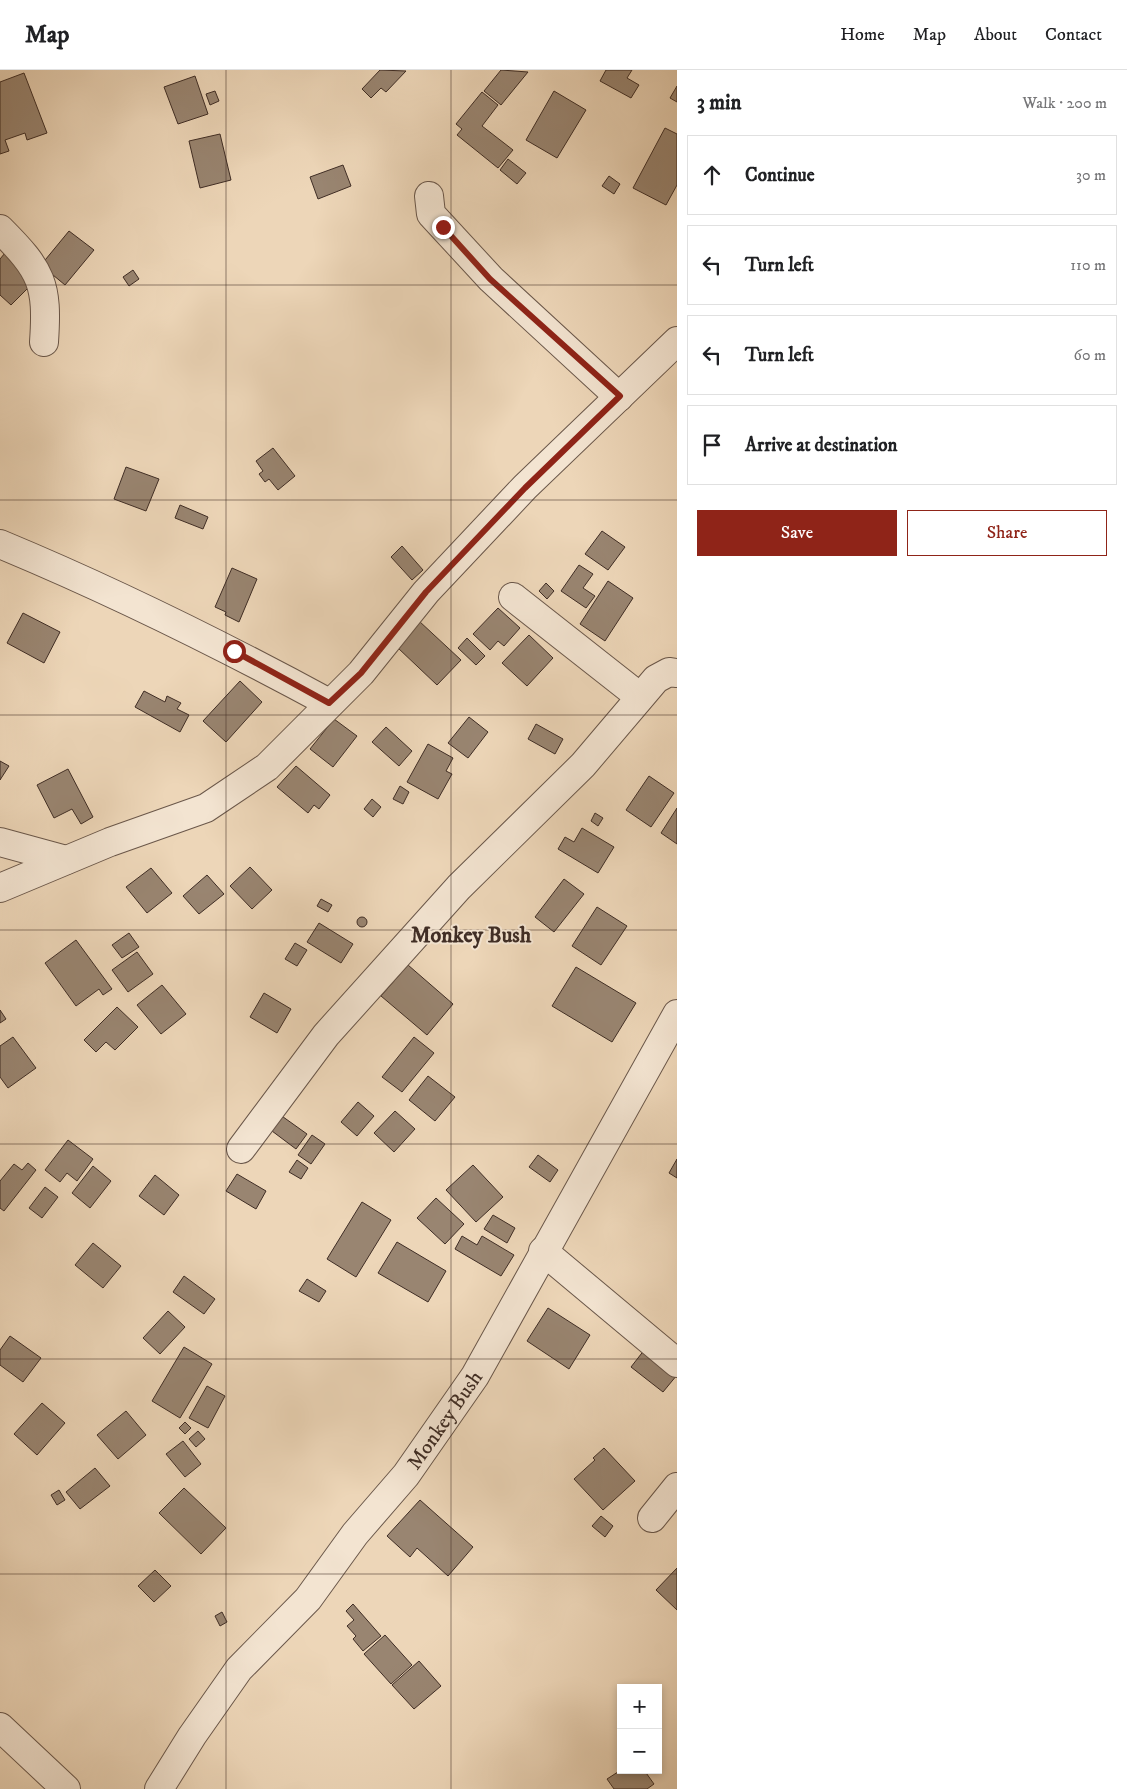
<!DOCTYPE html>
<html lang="en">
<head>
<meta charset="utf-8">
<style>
  body { margin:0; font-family:"IM FELL DW Pica",serif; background:#f6f6f6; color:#202124 }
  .controls { position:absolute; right:15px; bottom:15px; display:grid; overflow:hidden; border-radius:0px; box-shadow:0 2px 8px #0003 }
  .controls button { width:45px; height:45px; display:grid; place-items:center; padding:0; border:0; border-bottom:1px solid #e0e0e0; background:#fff; color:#202124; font:25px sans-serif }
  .stop { position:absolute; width:15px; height:15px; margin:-11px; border:4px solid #8f2418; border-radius:50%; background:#fff }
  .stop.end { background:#8f2418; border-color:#fff; box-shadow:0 1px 5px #0008 }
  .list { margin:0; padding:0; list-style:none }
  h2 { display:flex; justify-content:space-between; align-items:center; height:65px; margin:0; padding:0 20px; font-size:21px }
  h2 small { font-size:16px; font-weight:400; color:#757577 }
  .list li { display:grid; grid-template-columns:32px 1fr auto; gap:15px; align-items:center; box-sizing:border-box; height:80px; margin:0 10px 10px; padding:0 10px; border:1px solid #e0e0e0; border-radius:0px }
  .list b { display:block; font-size:19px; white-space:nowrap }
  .list em { font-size:16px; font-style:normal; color:#757577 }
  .actions { display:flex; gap:10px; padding:15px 20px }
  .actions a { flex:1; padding:11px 0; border:1px solid #8f2418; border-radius:0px; text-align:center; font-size:18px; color:#8f2418 }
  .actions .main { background:#8f2418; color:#fff }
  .icon { flex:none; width:28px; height:28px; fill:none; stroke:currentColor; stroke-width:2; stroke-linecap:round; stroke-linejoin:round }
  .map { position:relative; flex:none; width:677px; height:1719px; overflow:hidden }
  header { display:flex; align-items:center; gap:30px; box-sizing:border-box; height:70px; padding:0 25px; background:#fff; border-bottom:1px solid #e0e0e0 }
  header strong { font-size:24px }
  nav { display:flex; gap:28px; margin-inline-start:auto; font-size:18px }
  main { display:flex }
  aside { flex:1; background:#fff }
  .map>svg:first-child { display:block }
</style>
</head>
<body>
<header>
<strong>Map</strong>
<nav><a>Home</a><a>Map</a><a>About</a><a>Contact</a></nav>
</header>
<main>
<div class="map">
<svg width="677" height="1719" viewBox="0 0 677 1719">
  <rect width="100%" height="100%" fill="#edd6b8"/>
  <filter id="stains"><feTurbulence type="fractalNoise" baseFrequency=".004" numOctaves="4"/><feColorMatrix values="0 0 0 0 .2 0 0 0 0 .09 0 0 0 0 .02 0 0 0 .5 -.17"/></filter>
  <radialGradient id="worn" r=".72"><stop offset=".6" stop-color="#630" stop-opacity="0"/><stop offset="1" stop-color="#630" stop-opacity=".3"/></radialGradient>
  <g fill="#998571" stroke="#3f2d25">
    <polygon points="380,0 406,1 386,22 381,18 371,28 362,19"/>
    <polygon points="501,0 528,2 501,35 484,21"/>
    <polygon points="606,0 632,0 627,8 639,15 631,28 600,11"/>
    <polygon points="24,3 47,63 27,70 25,63 5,70 9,81 0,84 0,12"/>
    <polygon points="195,6 208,44 178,54 164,17"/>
    <polygon points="677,16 677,32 670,28"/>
    <polygon points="215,21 219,31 210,35 206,24"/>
    <polygon points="554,21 586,40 557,88 526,70"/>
    <polygon points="482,22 498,35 482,56 513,80 498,98 457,65 462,59 456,54"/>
    <polygon points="665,58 677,64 677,115 666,135 633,118"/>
    <polygon points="220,64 231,110 200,118 189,71"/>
    <polygon points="508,89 526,103 517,114 500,100"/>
    <polygon points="343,95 351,116 318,129 310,107"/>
    <polygon points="609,106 620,114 614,124 602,116"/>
    <polygon points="69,161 94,180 65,215 41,195"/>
    <polygon points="5,183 34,212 11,235 0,225 0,189"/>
    <polygon points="133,200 139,209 129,216 123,207"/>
    <polygon points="273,378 295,406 278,420 269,409 265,412 259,404 263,401 256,391"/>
    <polygon points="126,397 159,409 146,441 114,429"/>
    <polygon points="180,435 208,447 203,459 175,448"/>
    <polygon points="602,461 625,477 608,500 585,484"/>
    <polygon points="402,476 423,500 412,510 391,487"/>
    <polygon points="579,495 593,504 583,518 595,526 586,538 561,521"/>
    <polygon points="232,498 257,509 239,552 225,545 226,542 215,537"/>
    <polygon points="608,511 633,528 605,571 580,554"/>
    <polygon points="546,513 554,521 547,529 539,521"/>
    <polygon points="498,538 520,558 504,576 498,571 490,580 473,564"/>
    <polygon points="23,543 60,562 44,593 7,573"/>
    <polygon points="419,551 461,590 437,615 398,578"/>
    <polygon points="529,565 553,588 527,616 502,593"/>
    <polygon points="467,568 485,586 476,595 458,578"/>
    <polygon points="240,611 262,632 226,672 203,651"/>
    <polygon points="144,621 165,632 167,626 181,633 177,639 189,645 180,662 135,637"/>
    <polygon points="469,647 488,662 468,688 448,673"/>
    <polygon points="334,649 357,666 333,697 310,679"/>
    <polygon points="536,654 563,669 555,684 528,669"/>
    <polygon points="386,657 412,681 399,696 372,672"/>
    <polygon points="428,674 453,688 446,701 452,704 438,729 407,712"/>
    <polygon points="0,691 9,696 0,710"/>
    <polygon points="296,696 330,725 319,739 314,735 308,743 277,717"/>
    <polygon points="68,699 93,747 81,754 72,739 54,748 37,715"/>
    <polygon points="649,706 674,723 651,757 626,740"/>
    <polygon points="400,716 409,722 403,734 393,729"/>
    <polygon points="372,729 381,737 373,747 364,739"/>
    <polygon points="677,738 677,774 661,763"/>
    <polygon points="595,743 603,748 598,756 591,751"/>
    <polygon points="582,758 614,777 598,803 558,779 565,767 574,772"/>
    <polygon points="250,797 272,820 252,839 230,816"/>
    <polygon points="151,798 172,823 147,843 126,817"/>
    <polygon points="207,805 224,824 199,844 183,826"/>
    <polygon points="564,809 584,824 554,862 535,847"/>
    <polygon points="321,829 332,835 328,842 317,836"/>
    <polygon points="597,837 627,856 601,895 572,876"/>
    <circle cx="362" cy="852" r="5"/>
    <polygon points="319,853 353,874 341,893 307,872"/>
    <polygon points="129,863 139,877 122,888 112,875"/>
    <polygon points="76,870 112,919 103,925 99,919 76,936 45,893"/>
    <polygon points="295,873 307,880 297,896 285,889"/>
    <polygon points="137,882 153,904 128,922 112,900"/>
    <polygon points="408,895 453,934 427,965 381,926"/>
    <polygon points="576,897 636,933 612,972 552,936"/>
    <polygon points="162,915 186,944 161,964 137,935"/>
    <polygon points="264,923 291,939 277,963 250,947"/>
    <polygon points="117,937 138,957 115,980 106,972 96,982 84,970"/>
    <polygon points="0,940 6,949 0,953"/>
    <polygon points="13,967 36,998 8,1018 0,1007 0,976"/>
    <polygon points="414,967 434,983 402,1022 382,1007"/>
    <polygon points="428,1006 455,1027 435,1051 409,1030"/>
    <polygon points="358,1032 374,1046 357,1066 341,1052"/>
    <polygon points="395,1041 415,1059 394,1082 374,1063"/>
    <polygon points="279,1044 307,1064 296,1079 268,1058"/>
    <polygon points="312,1065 325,1074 311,1094 298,1085"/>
    <polygon points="68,1070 93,1089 77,1111 67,1103 60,1112 45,1100"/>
    <polygon points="538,1085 558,1100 550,1112 529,1097"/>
    <polygon points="677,1089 677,1108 669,1103"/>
    <polygon points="297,1090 308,1098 301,1109 289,1102"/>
    <polygon points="28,1093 36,1100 4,1141 0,1138 0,1111 14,1094 22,1100"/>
    <polygon points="473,1095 503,1127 476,1152 446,1120"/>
    <polygon points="93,1096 111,1111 90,1138 72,1123"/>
    <polygon points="237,1104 266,1121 256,1139 226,1121"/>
    <polygon points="155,1105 179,1125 164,1145 139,1126"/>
    <polygon points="45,1117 58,1127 42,1148 29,1138"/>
    <polygon points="436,1128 464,1154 445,1174 417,1148"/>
    <polygon points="362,1132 391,1150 356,1207 327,1189"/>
    <polygon points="493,1145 515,1158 507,1173 484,1159"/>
    <polygon points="462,1166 477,1175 482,1166 514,1185 501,1206 455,1179"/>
    <polygon points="397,1172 446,1201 428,1232 378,1203"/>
    <polygon points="93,1173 121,1196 103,1218 75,1195"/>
    <polygon points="184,1206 215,1229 204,1244 173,1222"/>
    <polygon points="307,1209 326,1221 319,1232 299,1221"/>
    <polygon points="548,1238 590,1265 569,1299 527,1271"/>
    <polygon points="168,1241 185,1257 160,1284 143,1268"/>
    <polygon points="10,1266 41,1288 23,1312 0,1295 0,1280"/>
    <polygon points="184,1277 212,1294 180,1348 152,1331"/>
    <polygon points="645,1279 677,1305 663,1322 631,1297"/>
    <polygon points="207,1316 225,1326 208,1358 189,1348"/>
    <polygon points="42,1333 65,1353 37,1385 14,1364"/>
    <polygon points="126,1341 146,1365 118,1389 97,1365"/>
    <polygon points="185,1352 191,1358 185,1364 179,1358"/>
    <polygon points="198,1361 205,1369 196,1377 189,1369"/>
    <polygon points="183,1371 201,1394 185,1407 166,1384"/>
    <polygon points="604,1378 635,1411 603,1440 574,1409 595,1390 593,1388"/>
    <polygon points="95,1398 110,1416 80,1439 66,1422"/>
    <polygon points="184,1418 226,1458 201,1484 159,1443"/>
    <polygon points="59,1420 65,1430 57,1435 51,1425"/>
    <polygon points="420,1430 473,1477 448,1506 417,1478 410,1487 387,1466"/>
    <polygon points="601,1446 613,1456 605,1467 592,1456"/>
    <polygon points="677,1498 677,1540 656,1520"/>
    <polygon points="155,1500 171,1516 154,1532 138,1516"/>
    <polygon points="353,1534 381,1566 363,1581 353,1569 356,1566 347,1556 354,1550 346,1541"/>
    <polygon points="222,1542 227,1552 220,1556 215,1546"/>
    <polygon points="385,1565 412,1595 391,1614 364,1584"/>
    <polygon points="419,1591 441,1616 414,1639 392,1615"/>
    <polygon points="621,1700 644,1700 654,1714 647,1719 614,1719 607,1709"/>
  </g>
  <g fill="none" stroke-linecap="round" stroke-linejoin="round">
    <defs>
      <g id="minor">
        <polyline points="429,126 431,144 491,209 619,327"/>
        <path d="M0,159c42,42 48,55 44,113"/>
        <path d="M0,474c113,47 222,101 329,159"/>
        <polyline points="513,527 640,627"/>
        <polyline points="0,772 66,790"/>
        <polyline points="0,818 110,772 206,738 267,697 361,603 426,522 525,417 677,271"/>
        <polyline points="241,1079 326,965 459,817 583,695 656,609 669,602 677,603"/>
        <polyline points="543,1181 677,1293"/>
        <polyline points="652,1448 677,1417"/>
        <polyline points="0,1657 66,1719"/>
        <path id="s1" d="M159,1719l33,-53 47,-67 69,-70 47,-65 51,-59 69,-99 202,-362"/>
      </g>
    </defs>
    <use href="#minor" stroke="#6a574a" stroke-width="30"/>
    <use href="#minor" stroke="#f3e4d1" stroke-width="28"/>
  </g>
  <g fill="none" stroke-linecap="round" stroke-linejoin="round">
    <polyline stroke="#8f2418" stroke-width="6" points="234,581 329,633 361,603 426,522 525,418 620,326 490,209 443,157"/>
  </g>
  <path fill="none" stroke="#3f2d25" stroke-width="1" stroke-opacity="0.55" d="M226,0v1719M451,0v1719M0,215h677M0,430h677M0,645h677M0,860h677M0,1074h677M0,1289h677M0,1504h677"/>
  <g text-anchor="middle" stroke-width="4" stroke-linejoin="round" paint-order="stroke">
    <g font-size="21" fill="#3f2d25" stroke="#f3e4d1">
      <text dy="7" stroke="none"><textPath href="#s1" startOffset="468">Monkey Bush</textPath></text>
    </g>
    <g font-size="22" font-weight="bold" fill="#3f2d25" stroke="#f3e4d1">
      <text x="471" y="872">Monkey Bush</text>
    </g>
  </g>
  <rect width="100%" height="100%" filter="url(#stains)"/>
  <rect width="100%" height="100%" fill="url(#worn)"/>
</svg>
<div class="controls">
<button>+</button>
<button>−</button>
</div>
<div class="stop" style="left:234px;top:581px"></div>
<div class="stop end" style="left:443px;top:157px"></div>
</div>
<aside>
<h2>3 min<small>Walk · 200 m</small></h2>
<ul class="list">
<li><svg class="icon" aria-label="ahead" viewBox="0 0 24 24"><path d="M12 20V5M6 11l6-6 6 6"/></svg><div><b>Continue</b></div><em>30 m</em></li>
<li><svg class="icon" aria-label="left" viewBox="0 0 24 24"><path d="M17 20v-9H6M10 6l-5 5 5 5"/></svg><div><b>Turn left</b></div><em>110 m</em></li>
<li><svg class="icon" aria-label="left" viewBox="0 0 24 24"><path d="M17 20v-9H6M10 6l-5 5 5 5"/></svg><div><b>Turn left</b></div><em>60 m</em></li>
<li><svg class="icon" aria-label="arrive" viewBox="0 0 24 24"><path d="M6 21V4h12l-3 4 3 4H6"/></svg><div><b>Arrive at destination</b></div></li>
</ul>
<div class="actions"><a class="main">Save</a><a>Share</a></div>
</aside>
</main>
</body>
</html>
